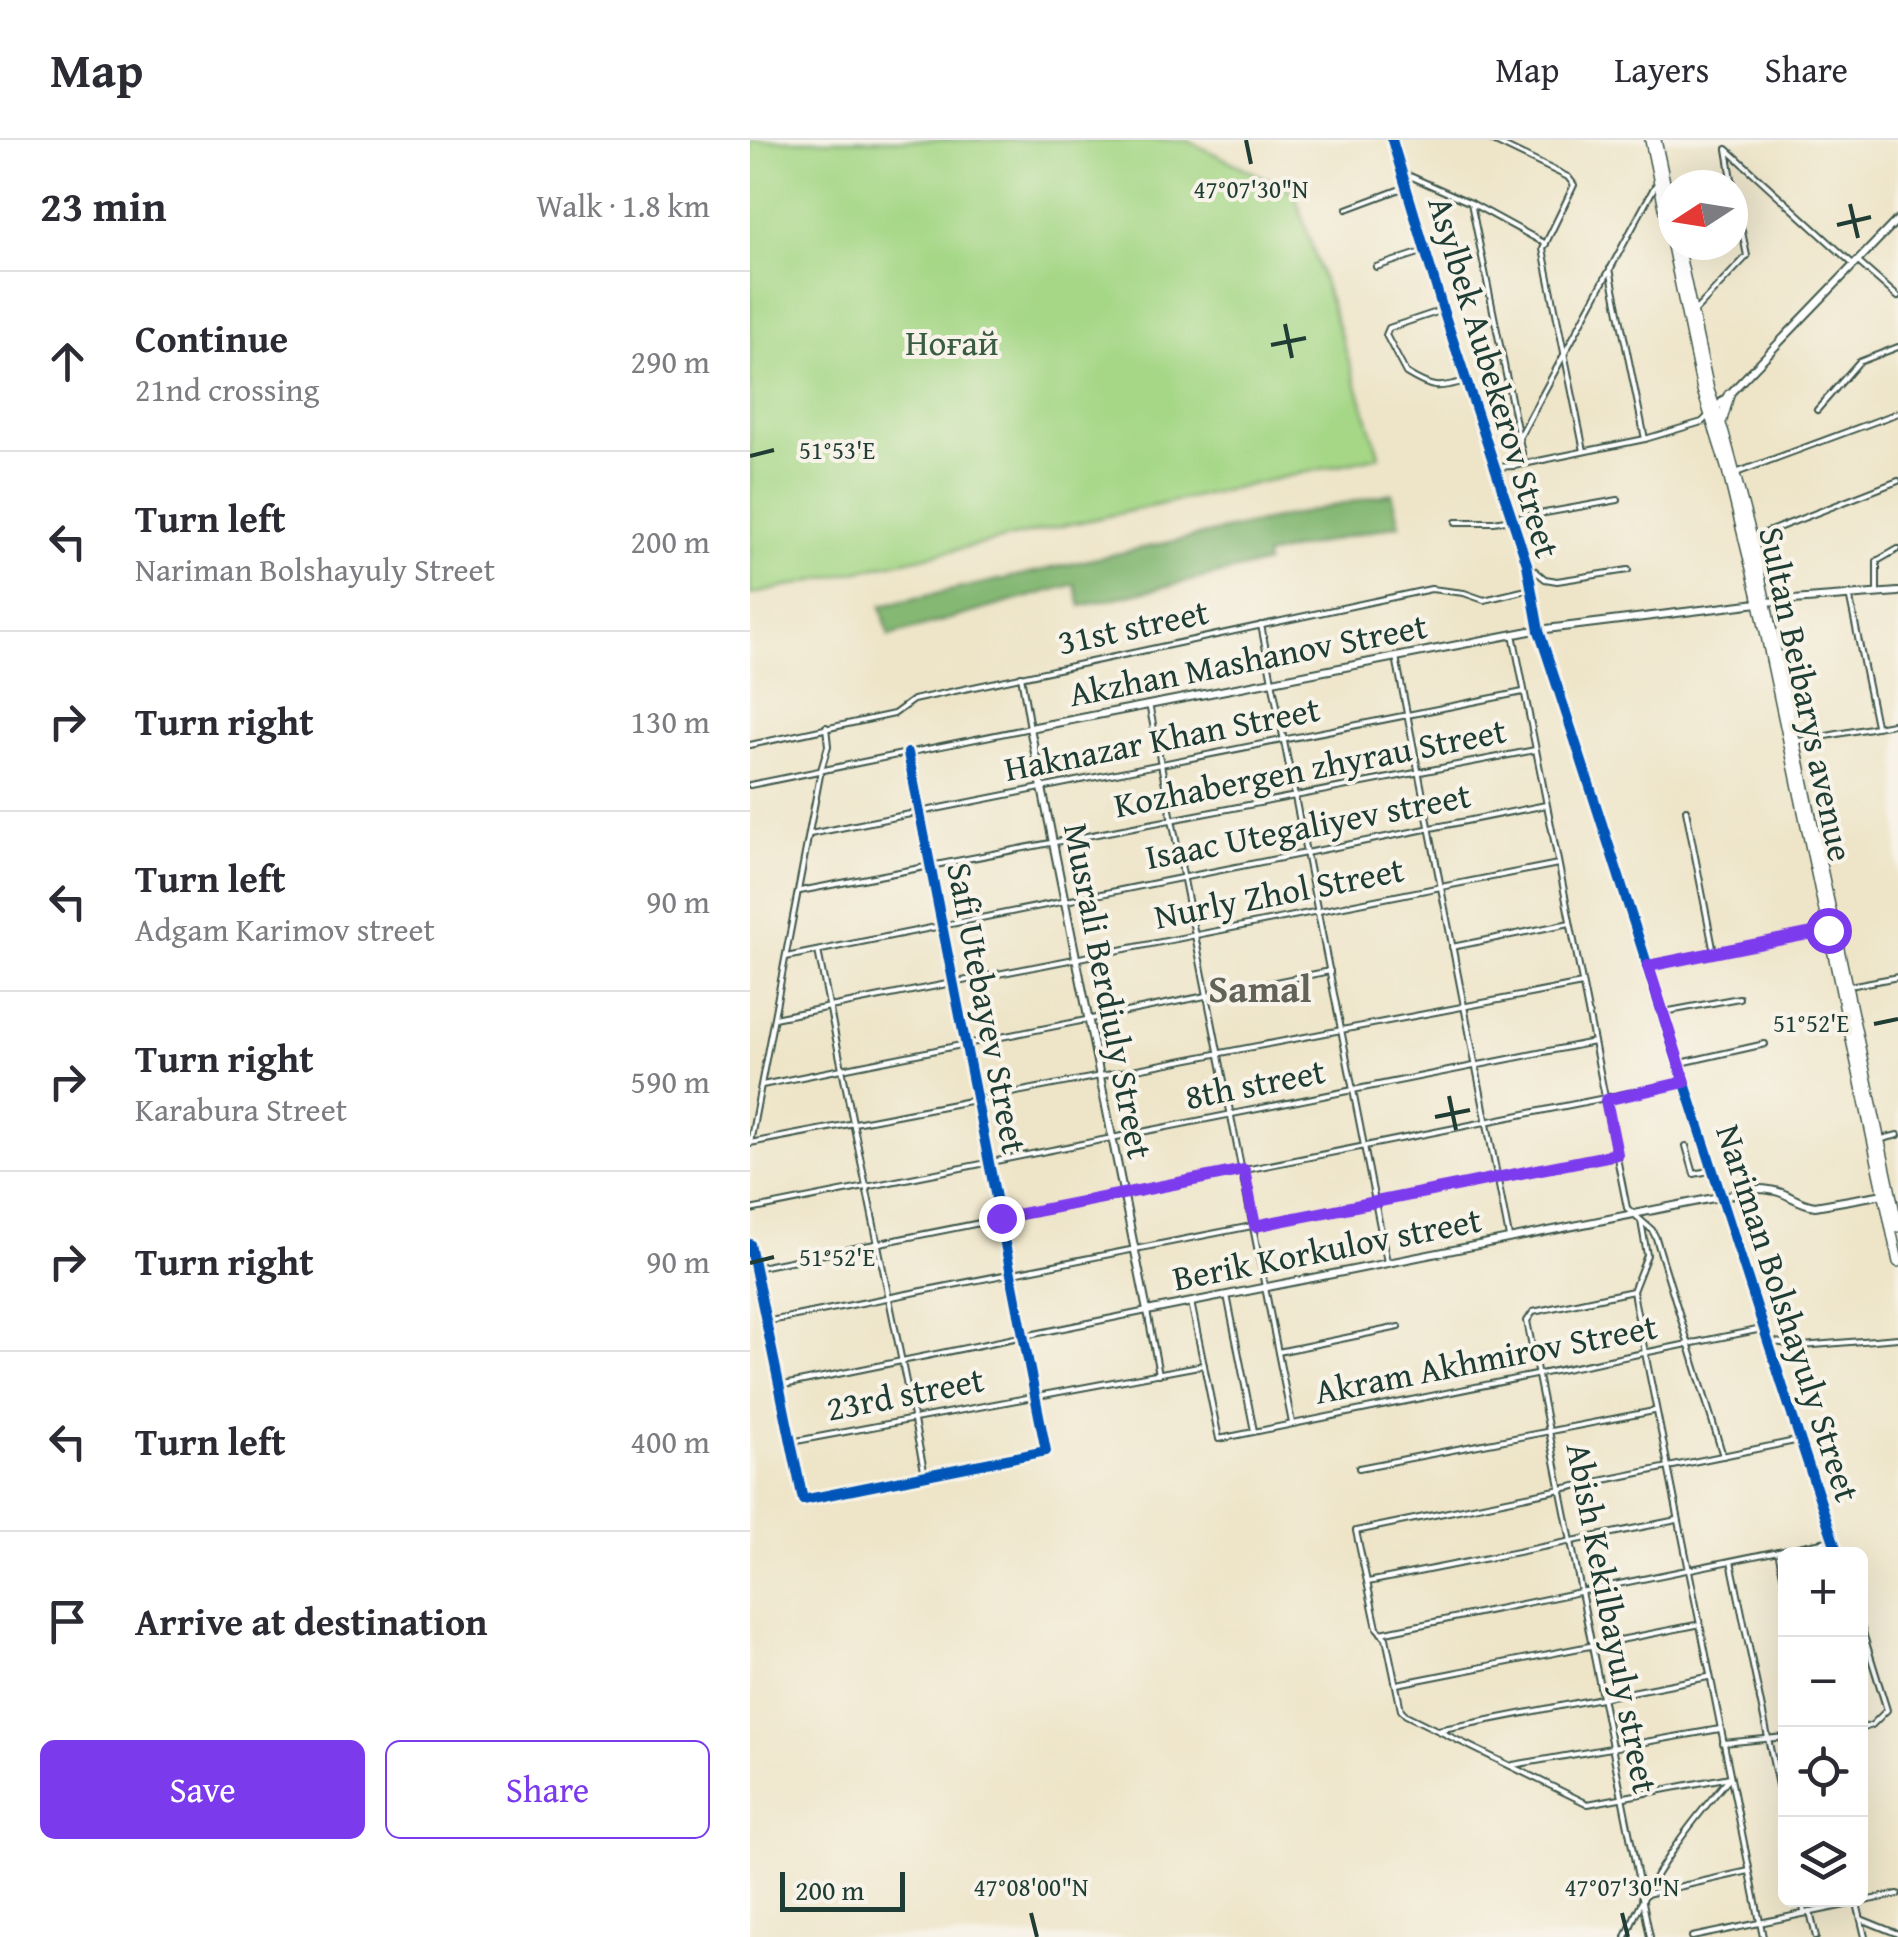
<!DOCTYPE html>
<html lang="en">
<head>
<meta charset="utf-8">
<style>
  body { margin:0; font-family:"Gentium Book Plus",serif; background:#f2f2f3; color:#2b2b33 }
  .controls { position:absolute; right:30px; bottom:30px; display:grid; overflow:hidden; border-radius:15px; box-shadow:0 10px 40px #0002 }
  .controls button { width:90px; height:90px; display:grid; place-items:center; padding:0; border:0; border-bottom:2px solid #e1e1e2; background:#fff; color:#2b2b33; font:50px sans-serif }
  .compass { position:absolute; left:908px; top:30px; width:90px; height:90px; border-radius:50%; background:#fff; box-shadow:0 10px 40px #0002; rotate:258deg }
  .scale { position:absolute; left:30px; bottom:25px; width:125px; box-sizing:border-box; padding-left:10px; border:5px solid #1f3d34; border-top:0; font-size:28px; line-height:35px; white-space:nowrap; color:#1f3d34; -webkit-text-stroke:8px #f7f3e8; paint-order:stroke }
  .stop { position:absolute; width:30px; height:30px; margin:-22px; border:8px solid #7c3aed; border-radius:50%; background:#fff }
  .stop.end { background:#7c3aed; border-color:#fff; box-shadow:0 2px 10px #0008 }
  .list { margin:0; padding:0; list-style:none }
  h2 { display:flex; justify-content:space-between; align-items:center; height:130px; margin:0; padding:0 40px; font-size:42px }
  h2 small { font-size:32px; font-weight:400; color:#7c7c81 }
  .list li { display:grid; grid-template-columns:65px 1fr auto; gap:30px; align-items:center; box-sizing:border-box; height:180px; padding:0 40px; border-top:2px solid #e1e1e2 }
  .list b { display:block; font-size:38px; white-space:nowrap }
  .list p { margin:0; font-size:32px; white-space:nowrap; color:#7c7c81 }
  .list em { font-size:32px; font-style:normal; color:#7c7c81 }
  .actions { display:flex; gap:20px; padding:30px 40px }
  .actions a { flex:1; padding:22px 0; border:2px solid #7c3aed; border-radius:15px; text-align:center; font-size:35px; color:#7c3aed }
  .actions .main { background:#7c3aed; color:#fff }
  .icon { flex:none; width:55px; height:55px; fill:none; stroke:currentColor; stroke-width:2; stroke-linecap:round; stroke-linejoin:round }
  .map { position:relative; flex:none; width:1148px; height:1797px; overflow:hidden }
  header { display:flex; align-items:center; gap:60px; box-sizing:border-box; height:140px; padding:0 50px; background:#fff; border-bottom:2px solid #e1e1e2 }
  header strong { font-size:48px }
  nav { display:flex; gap:55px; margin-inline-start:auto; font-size:35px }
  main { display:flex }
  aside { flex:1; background:#fff }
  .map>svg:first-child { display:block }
</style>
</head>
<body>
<header>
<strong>Map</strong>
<nav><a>Map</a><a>Layers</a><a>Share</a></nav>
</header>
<main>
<aside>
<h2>23 min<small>Walk · 1.8 km</small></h2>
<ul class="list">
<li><svg class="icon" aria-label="ahead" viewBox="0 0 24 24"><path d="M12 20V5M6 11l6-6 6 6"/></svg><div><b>Continue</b><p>21nd crossing</p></div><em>290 m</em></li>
<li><svg class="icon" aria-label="left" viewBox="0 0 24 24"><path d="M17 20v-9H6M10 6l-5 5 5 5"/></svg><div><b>Turn left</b><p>Nariman Bolshayuly Street</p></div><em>200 m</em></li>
<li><svg class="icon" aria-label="right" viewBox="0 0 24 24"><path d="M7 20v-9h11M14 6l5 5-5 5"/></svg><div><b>Turn right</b></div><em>130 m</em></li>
<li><svg class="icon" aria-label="left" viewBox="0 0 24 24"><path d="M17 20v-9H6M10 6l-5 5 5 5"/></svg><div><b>Turn left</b><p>Adgam Karimov street</p></div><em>90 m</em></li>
<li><svg class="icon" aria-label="right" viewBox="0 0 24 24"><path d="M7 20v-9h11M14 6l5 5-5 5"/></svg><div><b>Turn right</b><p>Karabura Street</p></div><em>590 m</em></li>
<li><svg class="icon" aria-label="right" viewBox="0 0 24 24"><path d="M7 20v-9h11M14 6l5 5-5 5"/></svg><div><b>Turn right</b></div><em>90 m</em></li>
<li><svg class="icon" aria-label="left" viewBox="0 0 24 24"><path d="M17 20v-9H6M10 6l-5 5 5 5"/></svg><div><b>Turn left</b></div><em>400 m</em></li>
<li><svg class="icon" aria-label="arrive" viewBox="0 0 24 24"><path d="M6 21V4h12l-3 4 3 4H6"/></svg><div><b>Arrive at destination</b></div></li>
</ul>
<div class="actions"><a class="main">Save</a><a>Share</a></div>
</aside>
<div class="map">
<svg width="1148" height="1797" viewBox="0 0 1148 1797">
  <rect width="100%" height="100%" fill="#f7f3e8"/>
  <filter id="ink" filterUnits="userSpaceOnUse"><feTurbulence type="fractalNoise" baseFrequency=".01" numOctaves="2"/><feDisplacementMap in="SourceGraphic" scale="20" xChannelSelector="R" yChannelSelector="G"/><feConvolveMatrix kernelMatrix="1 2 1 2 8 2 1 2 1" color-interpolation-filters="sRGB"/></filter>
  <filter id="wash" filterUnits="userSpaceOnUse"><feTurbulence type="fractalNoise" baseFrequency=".0048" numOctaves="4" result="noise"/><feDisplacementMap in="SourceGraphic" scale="40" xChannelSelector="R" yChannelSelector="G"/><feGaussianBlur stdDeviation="2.25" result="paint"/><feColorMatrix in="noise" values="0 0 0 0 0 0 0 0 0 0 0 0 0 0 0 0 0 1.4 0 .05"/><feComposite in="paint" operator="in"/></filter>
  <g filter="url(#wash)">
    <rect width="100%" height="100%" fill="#eee5c9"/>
    <polygon fill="#a5d786" stroke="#628a5d" stroke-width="2.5" points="0,0 436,0 544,52 630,316 0,455"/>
    <polygon fill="#84b873" stroke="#527a54" stroke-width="2.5" points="642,353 650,384 515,416 516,423 331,466 325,444 139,496 131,466"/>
  </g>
  <g filter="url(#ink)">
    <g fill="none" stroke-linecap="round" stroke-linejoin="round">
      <defs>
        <g id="minor">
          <path d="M642,0l51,170 84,254 12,67c102,307 196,617 299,923"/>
          <polyline points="741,0 818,37 824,45 793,109 834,311"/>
          <polyline points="653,33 721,63 796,104"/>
          <polyline points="983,45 977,9 1104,125"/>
          <polyline points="721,63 774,323"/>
          <polyline points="597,69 656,47"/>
          <polyline points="1107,121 1148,157"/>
          <polyline points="626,127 675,111"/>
          <polyline points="860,129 895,299"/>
          <path d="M693,170l-54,18 -3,7 20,38c26,16 31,16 60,8"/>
          <polyline points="943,173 997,116 983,47"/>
          <polyline points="1067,270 1109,222 1148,207"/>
          <polyline points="769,298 905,46"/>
          <polyline points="744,327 764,326 895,299 952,282 957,277"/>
          <polyline points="986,333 1148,273"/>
          <polyline points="706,382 744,382 868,360"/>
          <polyline points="1002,398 1148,341"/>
          <polyline points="777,424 795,439 807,441 878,430"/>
          <polyline points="1127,453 1127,421 1148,409"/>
          <polyline points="1099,454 1126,585"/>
          <polyline points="511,485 637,1122"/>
          <polyline points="763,494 877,1068 902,1090 906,1098 973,1316"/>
          <polyline points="646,517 759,1097"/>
          <polyline points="399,564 542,1283"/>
          <polyline points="1049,601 1148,583"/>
          <polyline points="0,605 144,574 163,560 681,449 714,453 734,460 781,449"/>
          <polyline points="0,645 280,588 271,536"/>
          <polyline points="936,670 964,813"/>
          <polyline points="60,694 773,552"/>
          <polyline points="50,751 785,610"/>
          <polyline points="702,807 820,783"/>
          <polyline points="68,811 175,1335"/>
          <polyline points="36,817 796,665"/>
          <polyline points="898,825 1078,790"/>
          <polyline points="1099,846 1148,837"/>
          <polyline points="914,872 989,858"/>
          <polyline points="24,878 808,724"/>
          <polyline points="931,923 1015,904"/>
          <polyline points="12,945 580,831"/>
          <polyline points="1132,999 1148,995"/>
          <polyline points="0,1003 832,844"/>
          <polyline points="0,1003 71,630 78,606 76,587"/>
          <polyline points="936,1006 944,1034 964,1030"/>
          <polyline points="0,1070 844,902"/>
          <polyline points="891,1081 897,1115 883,1151 885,1163 1013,1797"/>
          <polyline points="0,1104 53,1360 296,1311 158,613"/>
          <polyline points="5,1128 935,942"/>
          <polyline points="883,1151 783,1172 777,1181 900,1797"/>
          <polyline points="477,1155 504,1291"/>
          <polyline points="441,1162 469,1299 1012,1189"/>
          <polyline points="15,1182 867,1014"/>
          <polyline points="1018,1201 1052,1206 1148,1198"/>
          <polyline points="528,1212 649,1187"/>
          <polyline points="29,1246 397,1171 409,1234"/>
          <polyline points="41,1302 454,1225"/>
          <polyline points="609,1328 904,1271"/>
          <polyline points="1028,1411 1036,1449"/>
          <polyline points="981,1421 1036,1684"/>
          <polyline points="618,1442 927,1380"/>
          <polyline points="1110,1483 1137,1570 1122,1585 1110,1589"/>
          <polyline points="631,1493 1082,1400"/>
          <polyline points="647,1544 946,1485"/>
          <polyline points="688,1590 958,1537"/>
          <polyline points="973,1603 1036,1597"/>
          <polyline points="763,1625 970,1589"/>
          <polyline points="980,1637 838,1664 656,1575 651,1570 636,1498 627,1488 606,1391 1050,1300"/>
          <polyline points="892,1755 999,1731"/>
          <polyline points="1052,1760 1054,1772"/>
          <polyline points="1107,1763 1115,1797"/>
          <polyline points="1060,1772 1066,1797"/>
          <polyline points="1111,1779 1148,1794"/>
          <path d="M876,1797c24,-62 61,-110 104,-160"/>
          <polyline points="942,1797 1148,1754"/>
        </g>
        <g id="tertiary">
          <polyline points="965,269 1148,79"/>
          <path d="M1134,1054l-69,12c-24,-4 -26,-16 -56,-17l-612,122 -117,-583 500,-97 236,-29 132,-10"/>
        </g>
        <g id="primary">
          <polyline points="900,0 952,250 977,330 1007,453 1148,1122"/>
          <polyline points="906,0 923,80"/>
          <polyline points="928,105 959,250 974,293 1002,398 1148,1087"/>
          <polyline points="972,280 979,255"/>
        </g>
      </defs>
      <use href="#minor" stroke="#3e564a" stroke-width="8"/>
      <use href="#tertiary" stroke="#3e564a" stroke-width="10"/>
      <use href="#primary" stroke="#3e564a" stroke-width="12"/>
      <use href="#minor" stroke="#fff" stroke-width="4"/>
      <use href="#tertiary" stroke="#fff" stroke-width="6"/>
      <use href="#primary" stroke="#fff" stroke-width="9"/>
      <defs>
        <g id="cycleway">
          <path d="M642,0l51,170 84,254 12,67c102,307 196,617 299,923"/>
          <polyline points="0,1104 53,1360 296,1311 158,613"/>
        </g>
      </defs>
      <use href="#cycleway" stroke="#f7f3e8" stroke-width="16"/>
      <use href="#cycleway" stroke="#0057b8" stroke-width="10"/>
    </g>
  </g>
  <g fill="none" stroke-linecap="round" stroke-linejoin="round" filter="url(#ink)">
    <polyline stroke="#7c3aed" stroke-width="12" points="251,1078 494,1030 505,1086 867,1014 856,960 935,942 898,826 1078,790"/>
  </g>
  <path fill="none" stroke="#1f3d34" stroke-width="4" d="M496,0l5,24M1100,64l8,34M1087,85l34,-8M535,184l7,34M521,205l35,-7M0,316l24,-6M1124,884l24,-5M699,956l7,34M685,977l35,-7M0,1123l24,-6M281,1773l6,24M872,1773l6,24"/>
  <g text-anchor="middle" stroke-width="8" stroke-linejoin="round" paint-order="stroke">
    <g font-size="35" fill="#3a5c44" stroke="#f7f3e8">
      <text x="202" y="215">Ноғай</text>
    </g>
    <g font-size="35" fill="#1f3d34" stroke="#f7f3e8">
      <text transform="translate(744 237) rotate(73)" y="12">Asylbek Aubekerov Street</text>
      <text transform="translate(383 487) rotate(-12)" y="12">31st street</text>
      <text transform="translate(498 520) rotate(-11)" y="12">Akzhan Mashanov Street</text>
      <text transform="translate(1056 554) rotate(78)" y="12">Sultan Beibarys avenue</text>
      <text transform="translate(412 599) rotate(-11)" y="12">Haknazar Khan Street</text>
      <text transform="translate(560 628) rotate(-11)" y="12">Kozhabergen zhyrau Street</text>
      <text transform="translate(558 686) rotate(-11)" y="12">Isaac Utegaliyev street</text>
      <text transform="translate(529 753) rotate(-11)" y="12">Nurly Zhol Street</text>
      <text transform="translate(358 851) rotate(79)" y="12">Musrali Berdiuly Street</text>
      <text transform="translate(237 868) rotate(79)" y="12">Safi Utebayev Street</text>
      <text transform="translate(505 944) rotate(-11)" y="12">8th street</text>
      <text transform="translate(577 1109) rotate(-11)" y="12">Berik Korkulov street</text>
      <text transform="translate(1038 1173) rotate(72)" y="12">Nariman Bolshayuly Street</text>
      <text transform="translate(736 1219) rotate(-11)" y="12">Akram Akhmirov Street</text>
      <text transform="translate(155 1254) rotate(-11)" y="12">23rd street</text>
      <text transform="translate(862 1478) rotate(79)" y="12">Abish Kekilbayuly street</text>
    </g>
    <g font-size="38" font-weight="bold" fill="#626358" stroke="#f7f3e8">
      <text x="510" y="862">Samal</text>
    </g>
  </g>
  <g font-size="25" text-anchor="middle" fill="#1f3d34" stroke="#f7f3e8" stroke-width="8" stroke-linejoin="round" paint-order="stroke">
    <text x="501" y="58">47°07'30"N</text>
    <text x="87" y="319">51°53'E</text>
    <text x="1061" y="892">51°52'E</text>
    <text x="87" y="1126">51°52'E</text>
    <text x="281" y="1756">47°08'00"N</text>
    <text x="872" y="1756">47°07'30"N</text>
  </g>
</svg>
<div class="controls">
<button>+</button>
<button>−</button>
<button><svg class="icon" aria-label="locate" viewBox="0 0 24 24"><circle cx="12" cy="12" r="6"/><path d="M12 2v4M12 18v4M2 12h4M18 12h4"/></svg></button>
<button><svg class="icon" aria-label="layers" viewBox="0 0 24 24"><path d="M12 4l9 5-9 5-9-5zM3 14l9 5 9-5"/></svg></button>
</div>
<svg class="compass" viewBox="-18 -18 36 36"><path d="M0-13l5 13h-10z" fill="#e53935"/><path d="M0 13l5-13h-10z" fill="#7c7c81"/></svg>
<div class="scale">200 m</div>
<div class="stop" style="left:1078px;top:790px"></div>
<div class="stop end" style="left:251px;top:1078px"></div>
</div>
</main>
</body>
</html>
